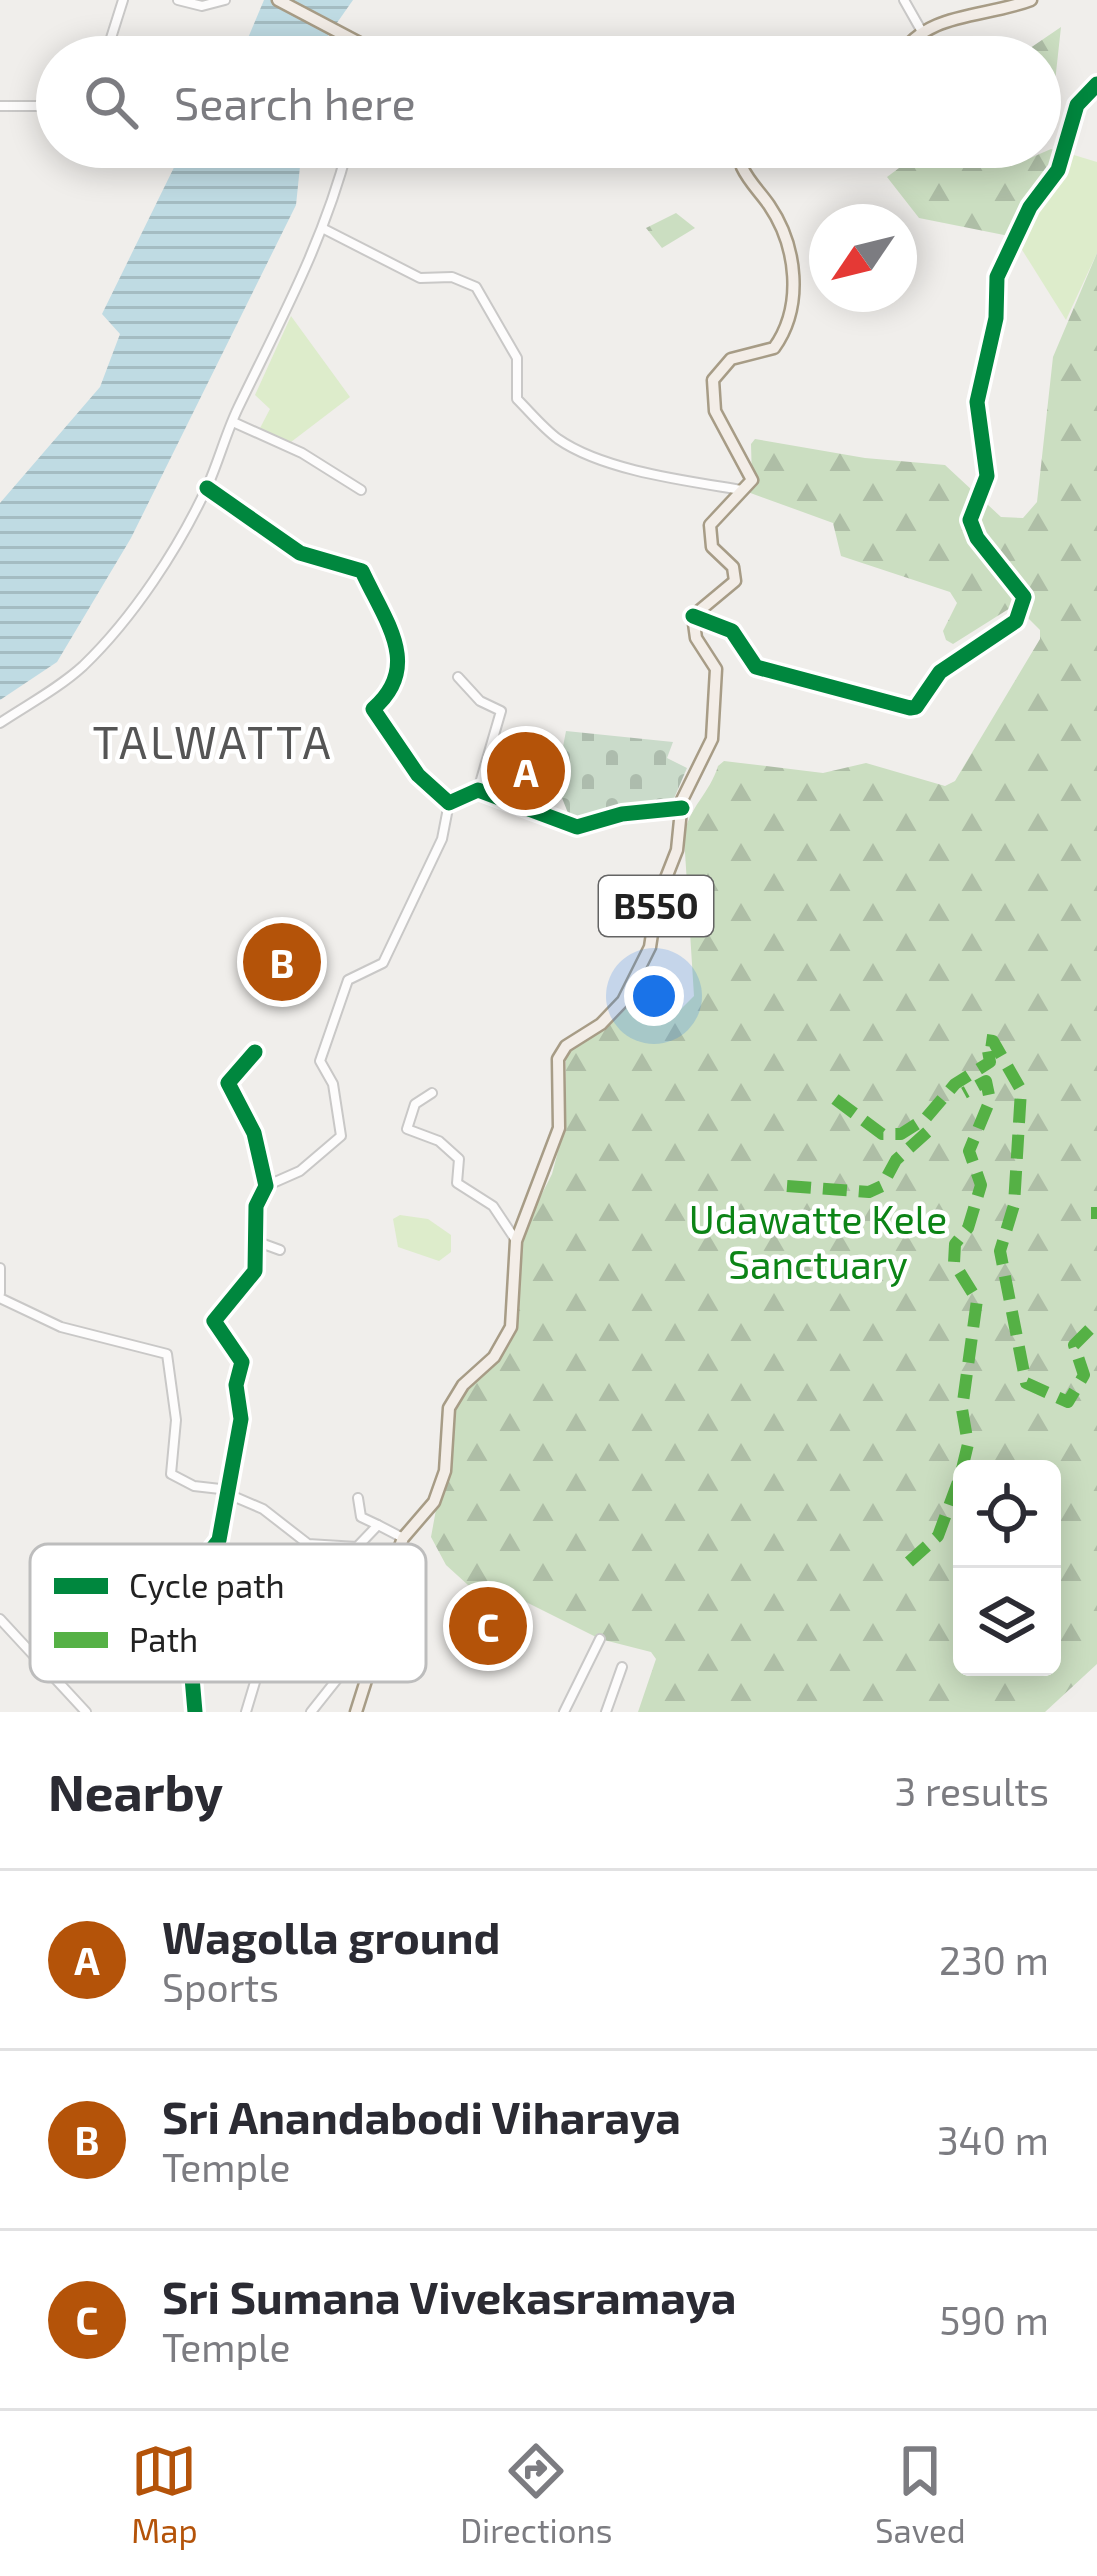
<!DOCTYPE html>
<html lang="en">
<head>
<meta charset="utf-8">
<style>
  body { margin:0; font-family:"Exo 2",sans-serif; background:#f2f2f3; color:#2b2b33 }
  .controls { position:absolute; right:36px; bottom:36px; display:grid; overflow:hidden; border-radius:18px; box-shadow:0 6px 30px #0003 }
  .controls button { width:108px; height:108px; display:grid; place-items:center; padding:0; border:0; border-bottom:3px solid #e1e1e2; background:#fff; color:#2b2b33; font:60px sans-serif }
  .compass { position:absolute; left:809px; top:204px; width:108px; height:108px; border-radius:50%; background:#fff; box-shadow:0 6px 30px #0003; rotate:235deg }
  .you { position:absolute; left:654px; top:996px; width:42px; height:42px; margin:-30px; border:9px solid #fff; border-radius:50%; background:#1a73e8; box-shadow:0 0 0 18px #1a73e833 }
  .badge { display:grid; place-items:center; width:78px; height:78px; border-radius:50%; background:#b45309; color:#fff; font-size:39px; font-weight:700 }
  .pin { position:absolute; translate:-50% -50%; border:6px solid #fff; box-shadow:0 3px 12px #0006 }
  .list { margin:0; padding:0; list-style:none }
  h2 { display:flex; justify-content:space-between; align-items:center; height:156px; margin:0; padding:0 48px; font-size:51px }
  h2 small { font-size:39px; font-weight:400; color:#7c7c81 }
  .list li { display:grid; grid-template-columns:78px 1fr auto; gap:36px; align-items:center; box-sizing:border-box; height:180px; padding:0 48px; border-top:3px solid #e1e1e2 }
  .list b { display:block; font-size:45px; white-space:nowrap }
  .list p { margin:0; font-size:39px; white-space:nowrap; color:#7c7c81 }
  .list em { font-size:39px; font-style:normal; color:#7c7c81 }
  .icon { flex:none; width:66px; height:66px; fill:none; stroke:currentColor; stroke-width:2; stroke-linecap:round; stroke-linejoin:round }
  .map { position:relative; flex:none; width:1097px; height:1712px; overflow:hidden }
  .search { position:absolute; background:#fff; box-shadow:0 6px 30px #0003; left:36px; right:36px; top:36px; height:132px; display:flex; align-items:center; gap:30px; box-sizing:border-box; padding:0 42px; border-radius:66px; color:#7c7c81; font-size:45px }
  .sheet { height:696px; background:#fff }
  nav { display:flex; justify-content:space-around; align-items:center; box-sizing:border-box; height:168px; border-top:3px solid #e1e1e2; background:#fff; font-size:33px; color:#7c7c81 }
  nav a { display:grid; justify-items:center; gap:6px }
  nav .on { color:#b45309 }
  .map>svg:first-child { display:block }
</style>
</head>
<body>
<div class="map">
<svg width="1097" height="1712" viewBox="0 0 1097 1712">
  <defs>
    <pattern id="forest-firs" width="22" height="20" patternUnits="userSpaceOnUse" patternTransform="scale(3)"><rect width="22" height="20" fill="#cbdec1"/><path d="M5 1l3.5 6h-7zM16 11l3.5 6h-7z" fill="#aebea6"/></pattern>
    <pattern id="cemetery-stones" width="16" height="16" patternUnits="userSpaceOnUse" patternTransform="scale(3)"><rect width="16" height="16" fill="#cadbca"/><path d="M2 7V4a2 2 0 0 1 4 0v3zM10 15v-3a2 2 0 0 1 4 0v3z" fill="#adbcad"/></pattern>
    <pattern id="water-rules" width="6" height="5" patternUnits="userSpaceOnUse" patternTransform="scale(3)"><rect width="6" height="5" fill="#bfdbe3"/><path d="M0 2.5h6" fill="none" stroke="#a4bcc2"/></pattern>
  </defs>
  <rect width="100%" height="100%" fill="#f0eeeb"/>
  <g fill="#ddeccb">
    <polygon points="1064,152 1097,162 1097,253 1066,320 1014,237"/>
    <polygon points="291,316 350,397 291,442 259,430 270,409 255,395"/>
    <polygon points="400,1215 428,1219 451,1235 451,1252 439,1261 398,1247 393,1219"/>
  </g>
  <g fill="url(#forest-firs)" fill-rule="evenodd">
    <polygon points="1061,27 1054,91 1040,111 1040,57 1017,57"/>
    <polygon points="927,147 1022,147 1028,159 1051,149 1064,152 1014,237 919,218 887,177"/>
    <polygon points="676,213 695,228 662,248 646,228"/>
    <path d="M1097,253v1411l-52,48h-407l18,-53 -5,-7 -51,-13 -90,-45 -42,-9 -22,-20 -15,-28 23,-126 9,-26 41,-42 20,-114 28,-55 13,-49 1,-70 66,-53 45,11 17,-17 -10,-160c4,-28 26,-43 34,-70l6,-5 99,12 43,-10 79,23 10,-5 85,-142v-9l-25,-25 -62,39 -7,-4 -3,-9 14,-28 -7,-11 -109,-36 -8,-33 -88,-32 7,-11 -1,-36 4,-5 110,19 80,7 56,52 22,1 14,-16 16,-145zM962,1469h90v198h-90z"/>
  </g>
  <polygon fill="url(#cemetery-stones)" points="566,731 673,742 667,758 687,768 672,803 621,806 570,818 556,783"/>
  <polygon fill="#b7e6d2" points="522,745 550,755 544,811 492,788"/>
  <g fill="url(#water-rules)">
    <polygon points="264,0 353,0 313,57 240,57"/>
    <polygon points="184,147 302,147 296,205 131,538 57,662 0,700 0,503 100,387 120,334 102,314"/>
  </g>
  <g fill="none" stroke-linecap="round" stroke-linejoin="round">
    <defs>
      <g id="minor">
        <polyline points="178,0 202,6 225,0"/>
        <polyline points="904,0 921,30"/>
        <polyline points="105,57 123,0"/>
        <polyline points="0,106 57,106"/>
        <path d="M324,229l96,49 32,-1 24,10 41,71v41c13,13 26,29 41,40 46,32 130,42 184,51"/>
        <polyline points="233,422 302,453 361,490"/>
        <path d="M207,488l93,65 62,18c23,50 61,95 11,138l45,66 31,28 29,-13 99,37 45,-13 59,-6"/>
        <polyline points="693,616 732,631 756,667 910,708 916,707 940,672 1016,621 1024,597 977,538 970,520 987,476 977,402 996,318 997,277 1030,207 1058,170 1077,105 1097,84"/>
        <polyline points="458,677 480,701 501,711 478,790"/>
        <path d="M0,723c27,-18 59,-35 83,-57 50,-48 96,-118 125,-181 11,-25 18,-52 30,-77 42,-87 86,-167 110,-261"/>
        <polyline points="432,1093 415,1104 407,1129 439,1141 459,1159 457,1183 493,1206 515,1239"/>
        <polyline points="266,1186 300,1171 341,1136 333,1084 320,1061 348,980 383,963 442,839 449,803"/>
        <polyline points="258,1242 280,1250"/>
        <polyline points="0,1268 0,1293"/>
        <polyline points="0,1298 61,1327 167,1354 176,1420 171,1474 194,1486 229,1490"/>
        <polyline points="228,1494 263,1509 308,1544 357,1547 378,1525 403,1538"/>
        <polyline points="358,1498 361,1517 378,1525"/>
        <polyline points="201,1567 296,1612 261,1662 246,1712"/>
        <polyline points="0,1619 86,1712"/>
        <polyline points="195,1712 188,1631 179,1612 184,1585 219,1540 241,1419 236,1385 242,1362 214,1321 255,1271 256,1206 266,1186 254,1133 228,1083 255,1052"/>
        <polyline points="311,1712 369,1639 379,1637"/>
        <polyline points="564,1712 600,1639"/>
        <polyline points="606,1712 622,1667"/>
      </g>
      <g id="major">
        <polyline points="278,0 386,57"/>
        <path d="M899,57c28,-46 86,-39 132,-57"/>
        <path d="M356,1712l24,-76 16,-79 7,-19 31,-36 11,-31 4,-63 14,-23 31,-28 17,-30 5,-86 43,-113 -1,-69 8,-13 35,-22 22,-23 27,-54 7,-46 20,-51 5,-50 30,-61 4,-70 -20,-31 -3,-22 42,-35 -2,-14 -21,-20 -2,-22 42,-45 -37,-69 -2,-31 18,-21 43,-11c30,-42 23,-102 -5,-143 -9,-13 -20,-23 -27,-38l2,-20"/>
      </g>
    </defs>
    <use href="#minor" stroke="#c9c8c7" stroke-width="12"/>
    <use href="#major" stroke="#a79c86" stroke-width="15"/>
    <use href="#minor" stroke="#fdfcfc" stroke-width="8"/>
    <use href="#major" stroke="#f3ede7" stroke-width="10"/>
    <g stroke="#55b145" stroke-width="12" stroke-dasharray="24 12" stroke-linecap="butt">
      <polyline points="835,1099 882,1134 901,1134 926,1118 955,1084 990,1062 986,1040 993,1041 1021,1090 1014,1205 1000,1251 1026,1383 1068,1402 1084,1375 1074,1345 1097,1322"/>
      <polyline points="787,1186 869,1192 882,1186 896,1160 936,1124"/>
      <polyline points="1097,1207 1097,1219"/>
      <polyline points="962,1469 968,1444 962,1409 977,1300 954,1263 955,1244 968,1228 981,1185 969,1151 990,1100 986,1081 964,1093"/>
      <polyline points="909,1562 938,1536 962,1471"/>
    </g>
    <defs>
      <g id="cycleway">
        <path d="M207,488l93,65 62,18c23,50 61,95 11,138l45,66 31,28 29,-13 99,37 45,-13 60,-6"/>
        <polyline points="693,616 732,631 756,667 910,708 916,707 940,672 1016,621 1024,597 977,538 970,520 987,476 977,402 996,318 997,277 1030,207 1058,170 1077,105 1097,84"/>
        <polyline points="195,1712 188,1631 179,1612 184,1585 219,1540 241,1419 236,1385 242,1362 214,1321 255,1271 256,1206 266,1186 254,1133 228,1083 255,1052"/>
      </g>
    </defs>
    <use href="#cycleway" stroke="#fff" stroke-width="22"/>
    <use href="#cycleway" stroke="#00873e" stroke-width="15"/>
  </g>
  <g text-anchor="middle" stroke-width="9" stroke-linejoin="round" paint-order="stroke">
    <rect fill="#fff" stroke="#646464" stroke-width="3" x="599" y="876" width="114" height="60" rx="9"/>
    <g font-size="36" font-weight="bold" fill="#222">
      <text x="656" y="919">B550</text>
    </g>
    <g font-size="39" fill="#0c8416" stroke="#fff">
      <text x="818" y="1234">Udawatte Kele<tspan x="818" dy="45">Sanctuary</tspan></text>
    </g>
    <g font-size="45" letter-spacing="3" fill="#555" stroke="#fff">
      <text x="213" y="759">TALWATTA</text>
    </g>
  </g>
  <rect x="30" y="1544" width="396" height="138" rx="18" fill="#fff" stroke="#bdbdbd" stroke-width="3"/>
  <rect x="54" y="1578" width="54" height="16" fill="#00873e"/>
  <rect x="54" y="1632" width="54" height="16" fill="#55b145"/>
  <g font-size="33" fill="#222">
    <text x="129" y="1598">Cycle path</text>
    <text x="129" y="1652">Path</text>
  </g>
</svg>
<div class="controls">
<button><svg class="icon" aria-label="locate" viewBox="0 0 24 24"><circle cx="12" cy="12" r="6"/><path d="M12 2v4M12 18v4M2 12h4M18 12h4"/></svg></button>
<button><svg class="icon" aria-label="layers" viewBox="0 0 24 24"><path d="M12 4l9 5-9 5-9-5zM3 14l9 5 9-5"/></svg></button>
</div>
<svg class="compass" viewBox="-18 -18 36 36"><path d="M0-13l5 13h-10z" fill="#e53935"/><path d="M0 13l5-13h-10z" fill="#7c7c81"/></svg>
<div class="you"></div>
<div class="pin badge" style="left:526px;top:771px">A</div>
<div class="pin badge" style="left:282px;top:962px">B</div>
<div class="pin badge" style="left:488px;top:1626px">C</div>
<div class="search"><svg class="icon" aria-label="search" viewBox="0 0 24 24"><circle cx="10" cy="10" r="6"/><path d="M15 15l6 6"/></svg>Search here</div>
</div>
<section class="sheet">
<h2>Nearby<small>3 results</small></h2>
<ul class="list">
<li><span class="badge">A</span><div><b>Wagolla ground</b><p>Sports</p></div><em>230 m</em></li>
<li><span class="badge">B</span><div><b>Sri Anandabodi Viharaya</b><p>Temple</p></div><em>340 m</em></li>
<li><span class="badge">C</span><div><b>Sri Sumana Vivekasramaya</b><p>Temple</p></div><em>590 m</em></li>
</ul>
</section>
<nav>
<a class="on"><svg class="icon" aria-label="map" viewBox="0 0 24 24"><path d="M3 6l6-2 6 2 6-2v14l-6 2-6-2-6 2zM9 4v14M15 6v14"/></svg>Map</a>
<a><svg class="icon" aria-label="directions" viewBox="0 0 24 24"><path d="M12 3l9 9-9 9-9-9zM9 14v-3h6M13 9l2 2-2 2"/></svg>Directions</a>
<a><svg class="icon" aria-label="saved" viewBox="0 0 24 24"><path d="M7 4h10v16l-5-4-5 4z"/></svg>Saved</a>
</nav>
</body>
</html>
